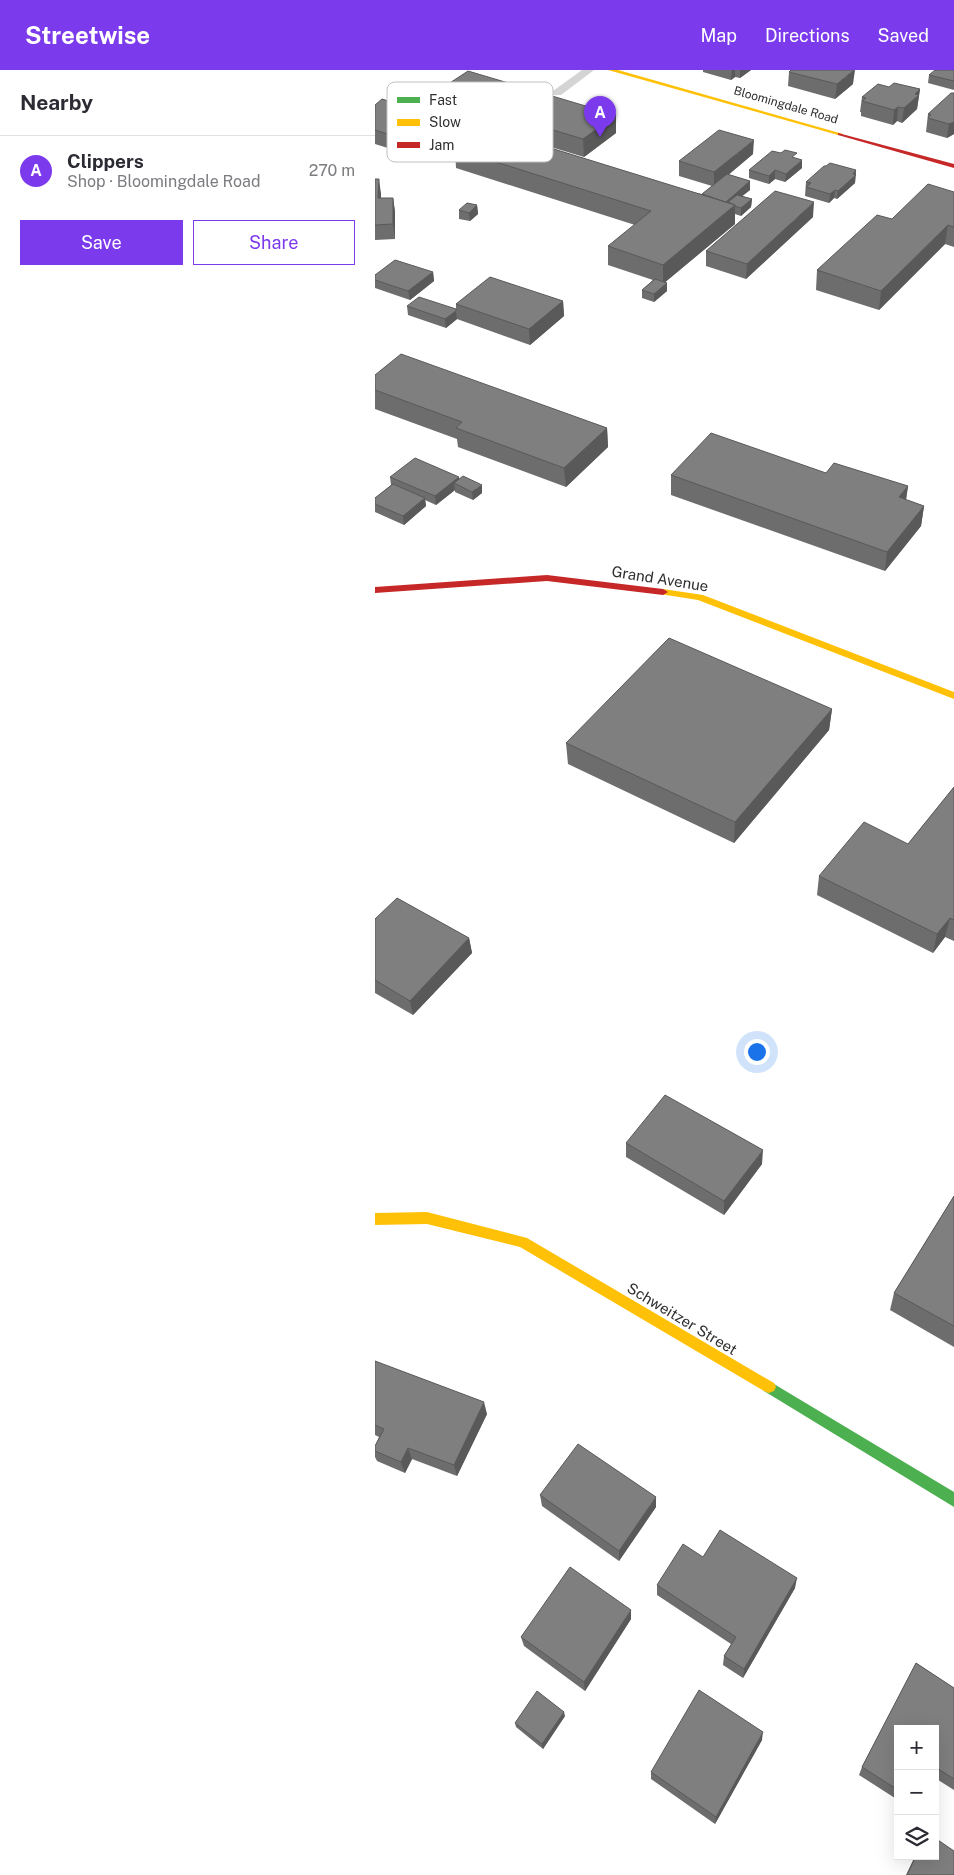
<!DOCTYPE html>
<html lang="en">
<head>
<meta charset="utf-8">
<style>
  body { margin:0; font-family:"Public Sans",sans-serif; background:#f2f2f3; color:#2b2b33 }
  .controls { position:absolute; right:15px; bottom:15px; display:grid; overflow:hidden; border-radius:0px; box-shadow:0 5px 20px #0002 }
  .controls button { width:45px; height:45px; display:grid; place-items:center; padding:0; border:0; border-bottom:1px solid #e1e1e2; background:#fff; color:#2b2b33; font:25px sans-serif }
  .you { position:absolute; left:381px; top:981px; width:18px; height:18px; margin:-12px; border:4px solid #fff; border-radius:50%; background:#1a73e8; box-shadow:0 0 0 8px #1a73e833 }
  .badge { display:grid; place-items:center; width:32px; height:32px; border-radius:50%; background:#7c3aed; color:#fff; font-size:16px; font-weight:700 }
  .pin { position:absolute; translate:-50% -41px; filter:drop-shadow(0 1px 2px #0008) }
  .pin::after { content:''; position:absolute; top:26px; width:18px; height:15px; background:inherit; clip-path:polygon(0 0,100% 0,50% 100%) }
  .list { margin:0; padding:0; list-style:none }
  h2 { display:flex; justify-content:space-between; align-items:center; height:65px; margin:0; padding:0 20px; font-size:21px }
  h2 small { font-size:16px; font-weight:400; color:#7c7c81 }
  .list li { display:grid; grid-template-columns:32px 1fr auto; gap:15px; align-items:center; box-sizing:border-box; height:70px; padding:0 20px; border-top:1px solid #e1e1e2 }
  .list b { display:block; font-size:19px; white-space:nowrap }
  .list p { margin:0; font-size:16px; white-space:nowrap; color:#7c7c81 }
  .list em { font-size:16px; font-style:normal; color:#7c7c81 }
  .actions { display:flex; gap:10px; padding:15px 20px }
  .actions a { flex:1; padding:11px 0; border:1px solid #7c3aed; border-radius:0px; text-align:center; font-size:18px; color:#7c3aed }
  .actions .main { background:#7c3aed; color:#fff }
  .icon { flex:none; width:28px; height:28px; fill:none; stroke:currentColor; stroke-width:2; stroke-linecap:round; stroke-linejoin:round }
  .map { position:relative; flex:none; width:579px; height:1805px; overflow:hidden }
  header { display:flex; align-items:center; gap:30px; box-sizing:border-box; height:70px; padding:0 25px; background:#7c3aed; color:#fff }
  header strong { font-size:24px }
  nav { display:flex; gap:28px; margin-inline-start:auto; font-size:18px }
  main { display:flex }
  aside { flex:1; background:#fff }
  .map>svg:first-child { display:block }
</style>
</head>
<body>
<header>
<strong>Streetwise</strong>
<nav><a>Map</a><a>Directions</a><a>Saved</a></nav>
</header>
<main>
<aside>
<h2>Nearby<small></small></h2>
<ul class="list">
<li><span class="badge">A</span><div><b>Clippers</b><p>Shop · Bloomingdale Road</p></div><em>270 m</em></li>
</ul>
<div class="actions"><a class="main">Save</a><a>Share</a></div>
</aside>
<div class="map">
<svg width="579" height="1805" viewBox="0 0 579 1805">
  <rect width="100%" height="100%" fill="#fff"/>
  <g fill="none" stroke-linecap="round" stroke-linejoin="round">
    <polygon fill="#d4d4d4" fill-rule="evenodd" points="207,0 219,0 186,25 178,25 177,23 178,21"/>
    <polygon fill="#4caf50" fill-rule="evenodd" points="394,1311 579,1422 579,1437 389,1321 387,1317 389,1313"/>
    <g fill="#ffc107" fill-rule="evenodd">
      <polygon points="233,0 243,0 468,64 463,65"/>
      <polygon points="288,519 328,525 579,622 579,629 323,530 285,524 285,520"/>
      <polygon points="52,1142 152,1168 399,1313 401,1317 399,1321 394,1323 389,1321 145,1177 52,1154 0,1155 0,1143"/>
    </g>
    <g fill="#c62828" fill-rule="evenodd">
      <polygon points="463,63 579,94 579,98 463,65"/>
      <polygon points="172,505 288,519 293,522 288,525 172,511 0,523 0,517"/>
    </g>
  </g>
  <g fill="#6d6d6d">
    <polygon points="328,0 376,0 365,8 360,7 356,10 328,2"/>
    <polygon points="579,0 579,20 553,13 554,5"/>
    <polygon points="414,2 478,14 460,29 413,16"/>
    <polygon points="514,17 545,19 542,39 527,53 522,51 518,55 486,46 486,42 485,42 487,27"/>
    <polygon points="579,23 579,64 572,68 551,62 553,44"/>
    <polygon points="58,24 241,45 241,63 209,87 60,42"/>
    <polygon points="0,35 80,52 82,67 48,89 0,74"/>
    <polygon points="80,79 327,124 337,116 304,106 304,91 378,84 353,105 375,111 375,120 367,126 377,129 376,137 366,146 360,144 360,154 290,212 292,221 279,232 267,228 267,220 278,210 233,195 233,176 260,155 81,98"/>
    <polygon points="427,98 410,112 400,109 394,114 374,108 374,100"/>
    <polygon points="481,100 480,113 462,129 459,128 454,133 430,126 431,112"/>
    <polygon points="0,109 6,124 6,128 18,128 20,142 20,169 0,170"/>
    <polygon points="579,122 579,177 570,174 504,240 441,220 442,200 517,149"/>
    <polygon points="102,135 103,144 95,151 84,149 84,140"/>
    <polygon points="438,147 371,209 331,196 331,181"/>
    <polygon points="58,202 59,211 35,230 0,218 0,205"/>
    <polygon points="188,231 189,246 155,275 82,249 71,258 33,245 32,236 81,239 81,234"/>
    <polygon points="0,305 232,358 233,377 191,417 83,377 82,369 0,339"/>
    <polygon points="451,403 533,416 531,430 549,436 546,456 510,501 296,425 296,405"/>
    <polygon points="15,407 85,409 107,423 98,430 80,422 80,420 61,435 50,430 51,436 29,455 0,442 0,428 16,415"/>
    <polygon points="457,639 454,660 359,773 193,694 191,673"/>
    <polygon points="579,717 579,871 570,867 558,883 442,825 444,806 533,774"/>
    <polygon points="0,849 94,868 97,883 38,945 0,923"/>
    <polygon points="251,1073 387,1094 349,1145 251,1087"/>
    <polygon points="579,1126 579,1277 515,1240 519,1223"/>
    <polygon points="0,1291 112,1344 82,1406 37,1389 30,1403 2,1391 0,1387 0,1376 4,1367 0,1365"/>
    <polygon points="165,1425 281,1437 244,1491 167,1436"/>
    <polygon points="328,1487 420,1518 368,1608 348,1595 349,1586 356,1574 282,1525 282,1515"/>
    <polygon points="256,1549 210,1621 149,1576 146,1567"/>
    <polygon points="541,1593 579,1618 579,1720 560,1708 560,1659 523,1659 523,1730 484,1705 487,1697"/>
    <polygon points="190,1646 168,1679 141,1657 140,1653"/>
    <polygon points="387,1670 340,1754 276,1709 276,1702"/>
    <polygon points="540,1786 560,1786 579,1805 531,1805"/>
  </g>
  <g fill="#595959">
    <polygon points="357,0 360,0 360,7 356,10"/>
    <polygon points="365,0 376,0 365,8"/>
    <polygon points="479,0 480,0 478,14 460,29 462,14"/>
    <polygon points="545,19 542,39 527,53 529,38 540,24"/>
    <polygon points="523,37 522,51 518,55 519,40"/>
    <polygon points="241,45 241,63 209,87 208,69"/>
    <polygon points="80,52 82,67 48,89 46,75"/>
    <polygon points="579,52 579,64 572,68 574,54"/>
    <polygon points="379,70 378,84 339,117 339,102"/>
    <polygon points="427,90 427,98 410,112 411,104"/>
    <polygon points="400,100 400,109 394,114 394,106"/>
    <polygon points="481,100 480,113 462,129 463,121"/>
    <polygon points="4,109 6,124 6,143 3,128"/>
    <polygon points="375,111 375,120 356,135 348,133"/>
    <polygon points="460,120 459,128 454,133 455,124"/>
    <polygon points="18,128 20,142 20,169 18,154"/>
    <polygon points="377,129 376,137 366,146 366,138"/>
    <polygon points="439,132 438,147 371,209 372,194"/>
    <polygon points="102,135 103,144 95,151 94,143"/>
    <polygon points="360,135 360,154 288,214 288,195"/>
    <polygon points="573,155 570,174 504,240 506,221"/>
    <polygon points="58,202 59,211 35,230 33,221"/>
    <polygon points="292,213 292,221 279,232 279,224"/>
    <polygon points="188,231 189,246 155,275 154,259"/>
    <polygon points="81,241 82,249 71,258 70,249"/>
    <polygon points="232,358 233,377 191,417 189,398"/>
    <polygon points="84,407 85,416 79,413 80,420 61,435 60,426"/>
    <polygon points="107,415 107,423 98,430 97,422"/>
    <polygon points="533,416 530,436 524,427"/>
    <polygon points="50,428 51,436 29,455 28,446"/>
    <polygon points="549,436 546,456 510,501 512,482"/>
    <polygon points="457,639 454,660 359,773 360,752"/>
    <polygon points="575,848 570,867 558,883 562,864"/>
    <polygon points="94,868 97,883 38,945 35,931"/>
    <polygon points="388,1080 387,1094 349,1145 349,1131"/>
    <polygon points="109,1332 112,1344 82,1406 79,1395"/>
    <polygon points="33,1378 37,1389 30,1403 26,1392"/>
    <polygon points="281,1427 281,1437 244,1491 244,1481"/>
    <polygon points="422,1508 420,1518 368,1608 369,1599"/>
    <polygon points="256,1540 256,1549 210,1621 209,1612"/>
    <polygon points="189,1642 190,1646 168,1679 167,1674"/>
    <polygon points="388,1662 387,1670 340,1754 341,1747"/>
  </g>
  <g fill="#7f7f7f" stroke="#595959">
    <polygon points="416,0 479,0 462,14 414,2"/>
    <polygon points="560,0 579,0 579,11 554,5"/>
    <polygon points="93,1 241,45 208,69 58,24"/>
    <polygon points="519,13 545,19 540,24 544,25 529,38 523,37 519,40 487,31 491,28 487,27 503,14 514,17"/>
    <polygon points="576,23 579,23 579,52 574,54 553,48 556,45 553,44"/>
    <polygon points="7,29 80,52 46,75 0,60 0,35"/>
    <polygon points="111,58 360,135 288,195 233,176 276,141 80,79"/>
    <polygon points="344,60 379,70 339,102 304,91"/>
    <polygon points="410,80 422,83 417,87 427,90 411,104 400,100 394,106 374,100 397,81 406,83"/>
    <polygon points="455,93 481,100 478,104 481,105 463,121 460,120 455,124 431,117 436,113 431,112 449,96 451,96"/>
    <polygon points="352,104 375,111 351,132 327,124"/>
    <polygon points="0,109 4,109 3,128 18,128 18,154 0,155"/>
    <polygon points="553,114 579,122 579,157 573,155 506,221 442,200 502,145 517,149"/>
    <polygon points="400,121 439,132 372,194 331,181"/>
    <polygon points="362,125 377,129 366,138 360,136 360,135 353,132"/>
    <polygon points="92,133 102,135 94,143 84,140"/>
    <polygon points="20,190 58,202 33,221 0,210 0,205"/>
    <polygon points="115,207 188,231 154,259 81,234"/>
    <polygon points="280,209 292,213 279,224 267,220"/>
    <polygon points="44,227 81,239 81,241 70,249 32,236"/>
    <polygon points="26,284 232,358 189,398 81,358 87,352 0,320 0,305"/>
    <polygon points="336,363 451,403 459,393 533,416 524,427 549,436 512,482 296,405"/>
    <polygon points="40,388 84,407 60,426 15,407"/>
    <polygon points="88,406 107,415 97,422 79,413"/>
    <polygon points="18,414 50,428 28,446 0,434 0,428"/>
    <polygon points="294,568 457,639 360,752 191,673"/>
    <polygon points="579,717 579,850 575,848 562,864 444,806 489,752 533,774"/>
    <polygon points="22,828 94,868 35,931 0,910 0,849"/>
    <polygon points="290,1025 388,1080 349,1131 251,1073"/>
    <polygon points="579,1126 579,1256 519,1223"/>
    <polygon points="0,1291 109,1332 79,1395 33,1378 26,1392 0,1381 0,1376 9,1359 0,1355"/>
    <polygon points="203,1374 281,1427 244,1481 165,1425"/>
    <polygon points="345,1460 422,1508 369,1599 349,1586 361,1567 282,1515 308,1474 328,1487"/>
    <polygon points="195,1497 256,1540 209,1612 146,1567"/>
    <polygon points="541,1593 579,1618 579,1709 560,1697 560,1659 523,1659 523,1720 487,1697"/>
    <polygon points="324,1620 388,1662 341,1747 276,1702"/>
    <polygon points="162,1621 189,1642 167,1674 140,1653"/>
    <polygon points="560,1768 579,1781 579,1805 532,1805 541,1786 560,1786"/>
  </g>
  <g text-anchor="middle" stroke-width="5" stroke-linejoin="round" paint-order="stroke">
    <g font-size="12" fill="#2f2f2f" stroke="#fff">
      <text transform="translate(411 35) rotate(16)" y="4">Bloomingdale Road</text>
    </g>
    <g font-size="15" fill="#2f2f2f" stroke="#fff">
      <text transform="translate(285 509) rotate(9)" y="5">Grand Avenue</text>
      <text transform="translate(307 1249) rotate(31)" y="5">Schweitzer Street</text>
    </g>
  </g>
  <rect x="12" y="12" width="166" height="80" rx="8" fill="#fff" stroke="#c1c1c1" stroke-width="1"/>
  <rect x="22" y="27" width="23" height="6" fill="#4caf50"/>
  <rect x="22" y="49" width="23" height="7" fill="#ffc107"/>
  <rect x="22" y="72" width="23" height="6" fill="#c62828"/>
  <g font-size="14" fill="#2f2f2f">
    <text x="54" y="35">Fast</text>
    <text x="54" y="57">Slow</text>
    <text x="54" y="80">Jam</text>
  </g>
</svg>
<div class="controls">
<button>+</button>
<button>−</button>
<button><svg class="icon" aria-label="layers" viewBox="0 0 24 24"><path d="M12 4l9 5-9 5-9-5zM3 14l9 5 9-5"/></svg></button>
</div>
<div class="you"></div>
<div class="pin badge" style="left:225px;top:67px">A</div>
</div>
</main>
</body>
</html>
